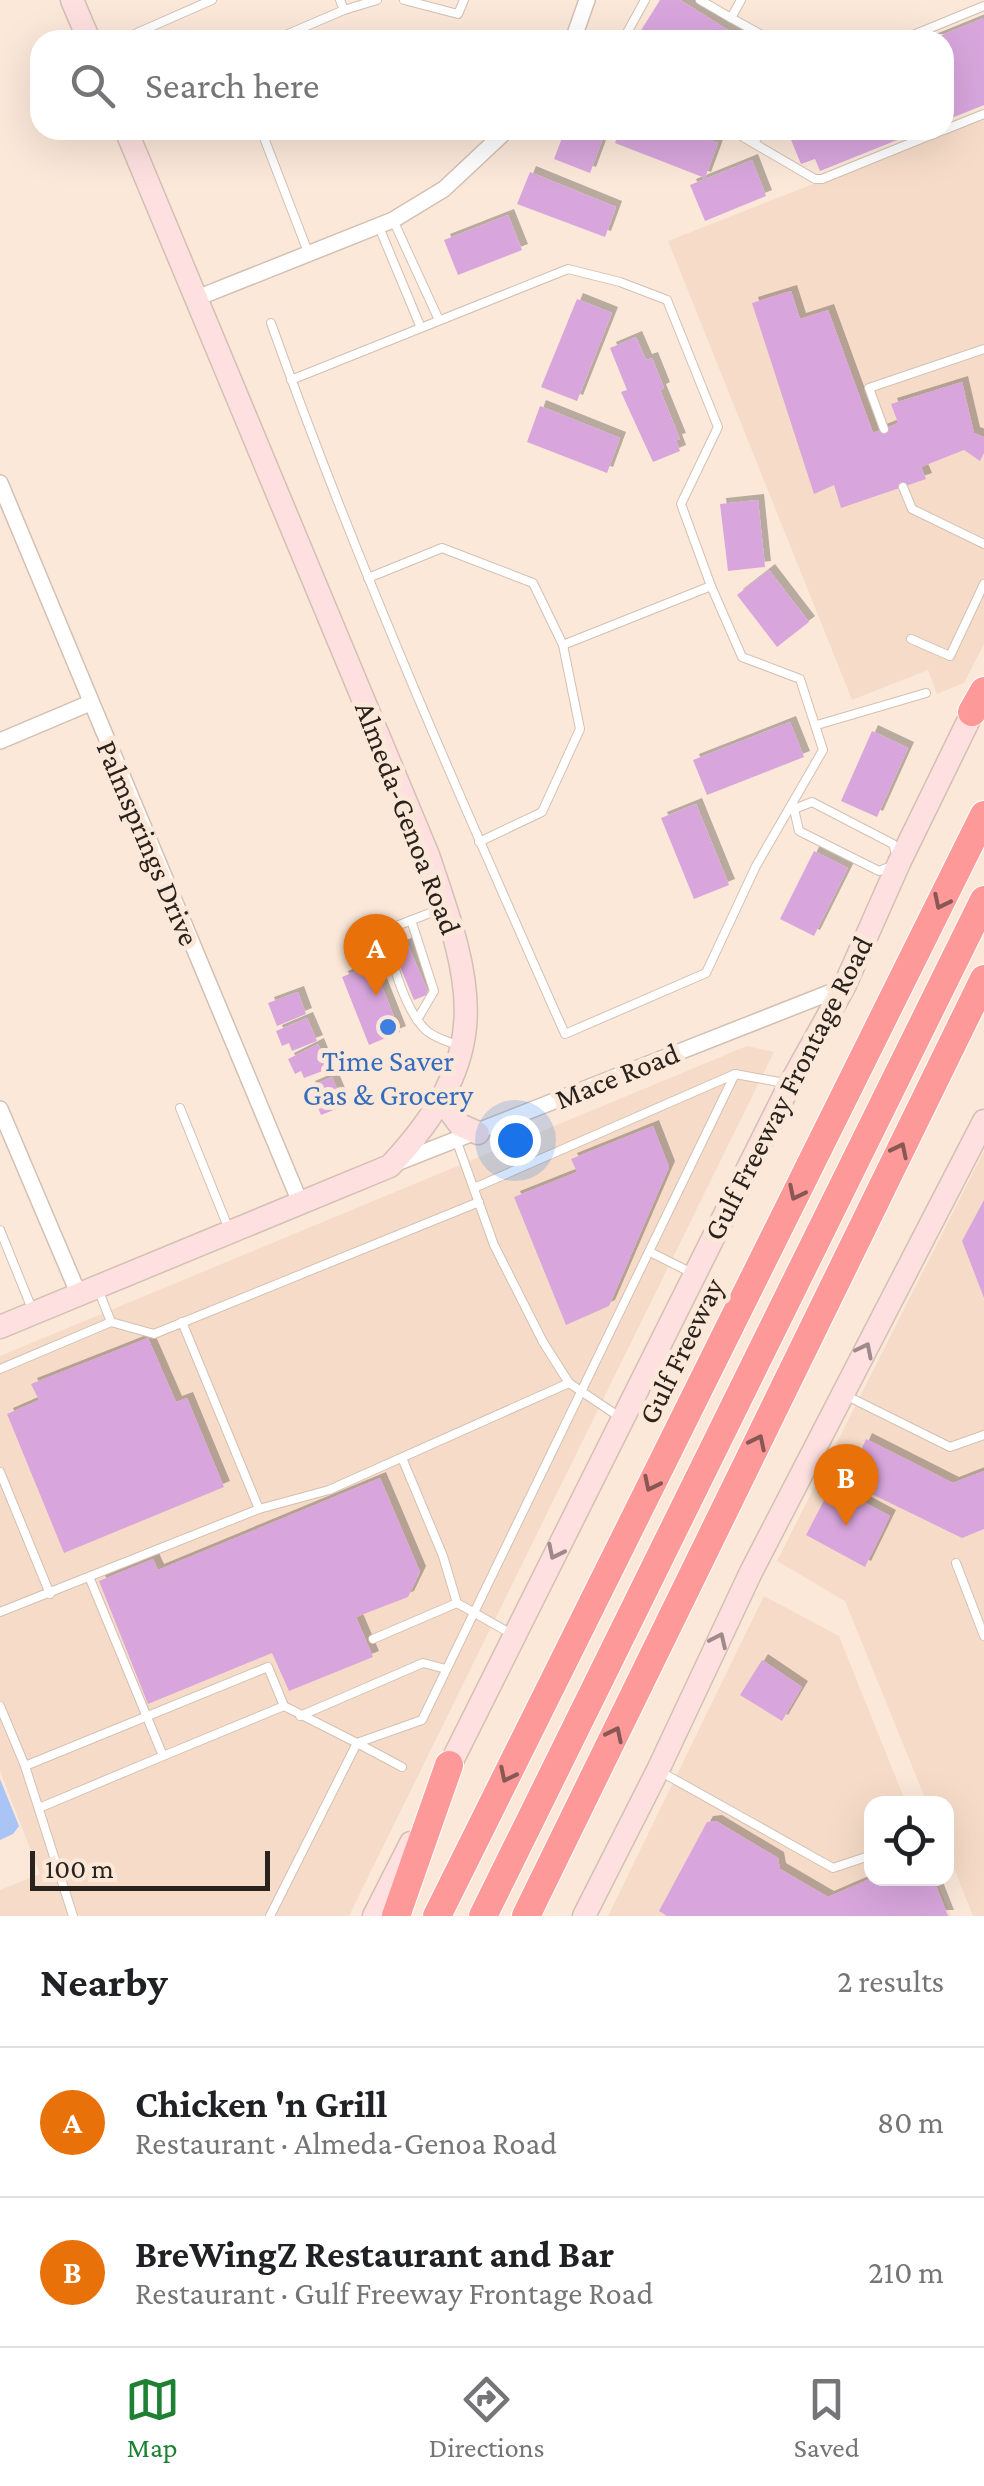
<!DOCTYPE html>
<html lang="en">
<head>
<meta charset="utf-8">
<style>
  body { margin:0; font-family:"Crimson Pro",serif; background:#f6f6f6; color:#202124 }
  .controls { position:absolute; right:30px; bottom:30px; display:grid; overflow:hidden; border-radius:20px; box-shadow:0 10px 40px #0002 }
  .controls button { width:90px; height:90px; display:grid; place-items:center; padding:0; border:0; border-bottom:2px solid #e0e0e0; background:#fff; color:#202124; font:50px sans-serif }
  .scale { position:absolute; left:30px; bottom:25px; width:240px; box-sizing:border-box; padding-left:10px; border:5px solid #29221d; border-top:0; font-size:28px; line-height:35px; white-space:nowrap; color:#29221d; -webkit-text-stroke:8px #fbe8d9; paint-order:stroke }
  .you { position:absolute; left:515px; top:1140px; width:35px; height:35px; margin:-25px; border:8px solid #fff; border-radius:50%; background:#1a73e8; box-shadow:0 0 0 15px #1a73e833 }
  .badge { display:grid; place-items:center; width:65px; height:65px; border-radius:50%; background:#1d8033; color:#fff; font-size:32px; font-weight:700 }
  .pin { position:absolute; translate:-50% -82px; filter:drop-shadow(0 2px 5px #0008) }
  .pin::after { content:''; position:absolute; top:52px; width:35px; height:30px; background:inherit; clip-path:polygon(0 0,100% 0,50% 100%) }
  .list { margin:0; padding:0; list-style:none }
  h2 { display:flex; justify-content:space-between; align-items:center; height:130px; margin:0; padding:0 40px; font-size:42px }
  h2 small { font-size:32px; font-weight:400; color:#757577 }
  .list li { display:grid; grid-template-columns:65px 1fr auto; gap:30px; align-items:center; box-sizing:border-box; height:150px; padding:0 40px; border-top:2px solid #e0e0e0 }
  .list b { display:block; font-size:38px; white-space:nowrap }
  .list p { margin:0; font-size:32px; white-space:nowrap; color:#757577 }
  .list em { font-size:32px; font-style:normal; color:#757577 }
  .icon { flex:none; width:55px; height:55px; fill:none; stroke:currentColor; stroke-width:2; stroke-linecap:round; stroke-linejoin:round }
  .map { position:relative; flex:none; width:984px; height:1916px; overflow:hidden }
  .search { position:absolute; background:#fff; box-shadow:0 10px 40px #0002; left:30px; right:30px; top:30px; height:110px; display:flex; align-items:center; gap:25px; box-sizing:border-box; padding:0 35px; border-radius:30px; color:#757577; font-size:38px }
  .sheet { height:430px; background:#fff }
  nav { display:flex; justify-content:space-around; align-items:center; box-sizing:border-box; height:140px; border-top:2px solid #e0e0e0; background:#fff; font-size:28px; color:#757577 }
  nav a { display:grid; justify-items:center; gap:5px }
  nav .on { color:#1d8033 }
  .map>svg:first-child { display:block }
</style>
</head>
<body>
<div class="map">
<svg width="984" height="1916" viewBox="0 0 984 1916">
  <defs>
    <filter id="shadow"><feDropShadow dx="6" dy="-6" stdDeviation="0" flood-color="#0004"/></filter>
  </defs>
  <rect width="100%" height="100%" fill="#fbe8d9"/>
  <g fill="#f6dcc8">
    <polygon points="984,117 984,644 964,683 937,694 928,670 852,700 668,241"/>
    <polygon points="747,1046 774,1052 349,1916 0,1916 0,1890 40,1874 0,1771 0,1356"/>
    <polygon points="984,1151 984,1916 973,1916 947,1851 946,1804 927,1803 845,1601 777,1561"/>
    <polygon points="764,1596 839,1636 906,1803 872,1804 872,1878 936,1879 951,1916 608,1916"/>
  </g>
  <polygon fill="#a9c4f5" points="0,1779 19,1826 13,1834 0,1840"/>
  <g fill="#d8a6dd" filter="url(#shadow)">
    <polygon points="660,0 680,0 744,40 635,40"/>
    <polygon points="984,18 984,105 944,121 944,40 930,40"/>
    <polygon points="565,130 606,130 590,173 554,159"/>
    <polygon points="620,130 684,130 718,143 705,178 615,143"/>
    <polygon points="787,130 922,130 820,171 815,159 801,164"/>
    <polygon points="752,160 766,196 705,221 690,185"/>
    <polygon points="530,172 616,207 605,237 517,204"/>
    <polygon points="508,215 522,250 458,275 444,240"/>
    <polygon points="791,291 800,319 828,310 873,433 898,423 891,404 962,382 974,433 984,437 984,453 980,461 964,450 921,467 926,479 841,508 834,485 814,494 752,303"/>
    <polygon points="577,299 612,313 577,401 541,387"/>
    <polygon points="636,337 646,360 652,358 664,388 660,390 680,439 676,440 680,451 653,462 621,392 627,390 610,348"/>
    <polygon points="540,406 620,438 607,473 527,442"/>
    <polygon points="758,500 765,567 728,571 720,504"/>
    <polygon points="769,570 809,622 777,647 737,595"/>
    <polygon points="790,722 804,757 707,795 693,760"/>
    <polygon points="872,731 908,748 877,817 841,801"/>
    <polygon points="696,804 729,885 694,899 661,818"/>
    <polygon points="814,851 848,868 814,936 780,919"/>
    <polygon points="407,943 429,994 414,1000 393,950"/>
    <polygon points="373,964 400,1032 369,1045 342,977"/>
    <polygon points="298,992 306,1014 277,1026 268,1003"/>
    <polygon points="307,1018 317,1041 292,1051 289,1043 282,1046 276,1031"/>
    <polygon points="318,1044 328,1069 304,1078 301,1071 295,1074 288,1059"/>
    <polygon points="332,1077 344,1106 321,1115 309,1087"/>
    <polygon points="653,1126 669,1167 609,1306 566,1325 514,1197 577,1172 571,1159"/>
    <polygon points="984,1200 984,1298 962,1241"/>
    <polygon points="148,1338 176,1402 187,1398 224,1487 64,1553 7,1414 39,1400 31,1384"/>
    <polygon points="866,1439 953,1483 984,1471 984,1529 962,1538 847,1482"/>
    <polygon points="380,1478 420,1572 408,1597 356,1617 373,1657 289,1691 272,1653 148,1704 99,1581 153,1559 158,1570"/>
    <polygon points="832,1485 890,1516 865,1567 806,1535"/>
    <polygon points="762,1660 802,1687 782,1721 740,1695"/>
    <polygon points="716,1821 778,1858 780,1869 828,1897 872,1878 933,1878 948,1916 667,1916 659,1911 707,1822"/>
  </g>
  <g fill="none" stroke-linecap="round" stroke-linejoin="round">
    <defs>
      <g id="lane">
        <polyline points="340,0 344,10 377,0"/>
        <polyline points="404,0 458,14 464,0"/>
        <polyline points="700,0 731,18"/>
        <polyline points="741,0 731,18 771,40"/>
        <polyline points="121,40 212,0"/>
        <polyline points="274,40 344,10"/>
        <polyline points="623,40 645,0"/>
        <polyline points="901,40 984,6"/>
        <polyline points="261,130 308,252"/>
        <polyline points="731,130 815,179 822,179 943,130"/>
        <polyline points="944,130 984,114"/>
        <polyline points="754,143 762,130"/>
        <polyline points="393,220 439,320"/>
        <polyline points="379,227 421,328"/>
        <path d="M271,323c86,242 190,477 294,711l141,-61 50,-107 67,-116 -23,-71 -58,-22 -31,-71 -30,-82 37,-77 -51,-127 -47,-18 -52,-13 -277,111"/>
        <polyline points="884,429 869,388 984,349"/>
        <polyline points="903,487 912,509 984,544"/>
        <polyline points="368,578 442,548 533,583 563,645 580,729 542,812 479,842"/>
        <polyline points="911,639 950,656 984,584"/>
        <polyline points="563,645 711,586"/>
        <polyline points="817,725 926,693"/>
        <polygon points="812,802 893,844 899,863 879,871 799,831 794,809"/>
        <path d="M443,908l-44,17 -10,9c0,26 18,80 38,97 8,7 20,10 30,14"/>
        <polyline points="411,920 434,991 417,1020"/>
        <polyline points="180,1108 228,1227"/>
        <polyline points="474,1188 735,1074"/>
        <polyline points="0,1230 32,1309"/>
        <polyline points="650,1252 694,1274"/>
        <polyline points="98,1289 111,1322"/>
        <polyline points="182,1322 259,1509"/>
        <polyline points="0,1369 111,1322 154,1334 479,1202"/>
        <polyline points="569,1383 621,1418"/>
        <polyline points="847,1396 950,1447 984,1435"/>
        <polyline points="402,1458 443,1556 457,1603 510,1633"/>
        <polyline points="0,1472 50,1594"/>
        <polyline points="956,1563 984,1636"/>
        <polyline points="0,1612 259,1509 329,1490 569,1383 543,1342 494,1245 457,1142"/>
        <polyline points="373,1639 457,1603"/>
        <polyline points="0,1706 25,1766"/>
        <polyline points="300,1716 423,1663 446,1669"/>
        <polyline points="163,1756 284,1706 357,1743 422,1720 735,1074 785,1083"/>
        <polyline points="663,1773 833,1868 872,1855"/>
        <polyline points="39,1808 163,1756 90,1579"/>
        <polyline points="73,1916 25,1766 268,1667 284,1706"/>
        <polyline points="270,1916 357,1743 402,1767"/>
      </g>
      <g id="street">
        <polyline points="573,40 587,0"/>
        <polyline points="197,298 393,220 444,189 507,130"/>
        <polyline points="0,483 300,1202"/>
        <polyline points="0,741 90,703"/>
        <polyline points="0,1109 79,1295"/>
        <polyline points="394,1164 844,987"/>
      </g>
      <g id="secondary">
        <polyline points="72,0 89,40"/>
        <polyline points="442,1101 460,1125 478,1133"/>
        <path d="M0,1327l390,-161c105,-113 84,-177 38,-311l-302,-725"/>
        <polyline points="443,1779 790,1084 844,987 899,863 980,697"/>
        <polyline points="374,1916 411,1843"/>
        <polyline points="584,1916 658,1770 751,1572 984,1121"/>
      </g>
      <g id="highway">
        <polyline points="972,712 984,691"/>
        <polyline points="396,1916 449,1765"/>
        <polyline points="437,1916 984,815"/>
        <polyline points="483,1916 984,900"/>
        <polyline points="526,1916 984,979"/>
      </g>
    </defs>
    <use href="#lane" stroke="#d3c0b2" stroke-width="10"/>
    <use href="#street" stroke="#d3c0b2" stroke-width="18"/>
    <use href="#secondary" stroke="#d3c0b2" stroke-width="25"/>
    <use href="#highway" stroke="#fff" stroke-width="30"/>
    <use href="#lane" stroke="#fff" stroke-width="8"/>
    <use href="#street" stroke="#fff" stroke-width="15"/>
    <use href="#secondary" stroke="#fee0e0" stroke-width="22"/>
    <use href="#highway" stroke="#fd9998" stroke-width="28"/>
  </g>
  <defs><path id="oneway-chevron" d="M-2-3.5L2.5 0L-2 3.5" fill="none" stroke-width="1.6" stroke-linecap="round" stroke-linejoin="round" transform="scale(2.5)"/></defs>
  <g stroke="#885854">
    <use href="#oneway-chevron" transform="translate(941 902) rotate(116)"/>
    <use href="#oneway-chevron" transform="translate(900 1150) rotate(-64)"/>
    <use href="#oneway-chevron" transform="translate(796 1193) rotate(116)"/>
    <use href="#oneway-chevron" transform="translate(758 1442) rotate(-64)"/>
    <use href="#oneway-chevron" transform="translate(651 1484) rotate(116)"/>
    <use href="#oneway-chevron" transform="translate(615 1734) rotate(-64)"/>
    <use href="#oneway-chevron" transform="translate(507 1775) rotate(116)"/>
  </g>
  <g stroke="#9e8a88">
    <use href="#oneway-chevron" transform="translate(865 1350) rotate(-63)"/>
    <use href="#oneway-chevron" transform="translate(555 1552) rotate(116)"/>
    <use href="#oneway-chevron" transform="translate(719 1640) rotate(-65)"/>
  </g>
  <circle fill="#3f7fe0" stroke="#fbe8d9" stroke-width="4" cx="388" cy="1027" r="10"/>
  <g text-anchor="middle" stroke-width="10" stroke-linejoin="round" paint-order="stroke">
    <g font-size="30" fill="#29221d" stroke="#fbe8d9">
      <text transform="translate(408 818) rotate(69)" y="10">Almeda-Genoa Road</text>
      <text transform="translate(148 843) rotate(67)" y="10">Palmsprings Drive</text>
      <text transform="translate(617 1076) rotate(-22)" y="10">Mace Road</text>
      <text transform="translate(788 1088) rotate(-63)" y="10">Gulf Freeway Frontage Road</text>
      <text transform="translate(681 1351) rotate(-64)" y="10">Gulf Freeway</text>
    </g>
    <g font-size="30" fill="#366cbe" stroke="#fbe8d9">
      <text x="388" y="1071">Time Saver<tspan x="388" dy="34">Gas &amp; Grocery</tspan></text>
    </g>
  </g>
</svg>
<div class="controls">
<button><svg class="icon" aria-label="locate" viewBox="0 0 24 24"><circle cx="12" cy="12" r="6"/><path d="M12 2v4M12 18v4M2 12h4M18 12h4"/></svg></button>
</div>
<div class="scale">100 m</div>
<div class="you"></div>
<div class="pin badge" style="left:376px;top:996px;background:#e8710a">A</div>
<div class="pin badge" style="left:846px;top:1526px;background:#e8710a">B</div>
<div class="search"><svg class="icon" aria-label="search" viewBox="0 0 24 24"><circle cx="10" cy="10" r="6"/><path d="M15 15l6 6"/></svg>Search here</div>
</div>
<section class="sheet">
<h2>Nearby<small>2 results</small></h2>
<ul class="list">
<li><span class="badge" style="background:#e8710a">A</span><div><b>Chicken 'n Grill</b><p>Restaurant · Almeda-Genoa Road</p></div><em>80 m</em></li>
<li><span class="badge" style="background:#e8710a">B</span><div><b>BreWingZ Restaurant and Bar</b><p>Restaurant · Gulf Freeway Frontage Road</p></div><em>210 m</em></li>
</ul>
</section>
<nav>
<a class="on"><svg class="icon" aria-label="map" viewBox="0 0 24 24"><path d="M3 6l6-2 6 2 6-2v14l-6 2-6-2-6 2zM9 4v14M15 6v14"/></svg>Map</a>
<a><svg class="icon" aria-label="directions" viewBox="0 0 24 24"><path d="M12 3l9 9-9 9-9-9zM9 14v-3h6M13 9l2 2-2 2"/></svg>Directions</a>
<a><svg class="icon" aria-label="saved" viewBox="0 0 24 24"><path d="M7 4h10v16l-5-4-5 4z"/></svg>Saved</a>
</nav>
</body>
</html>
